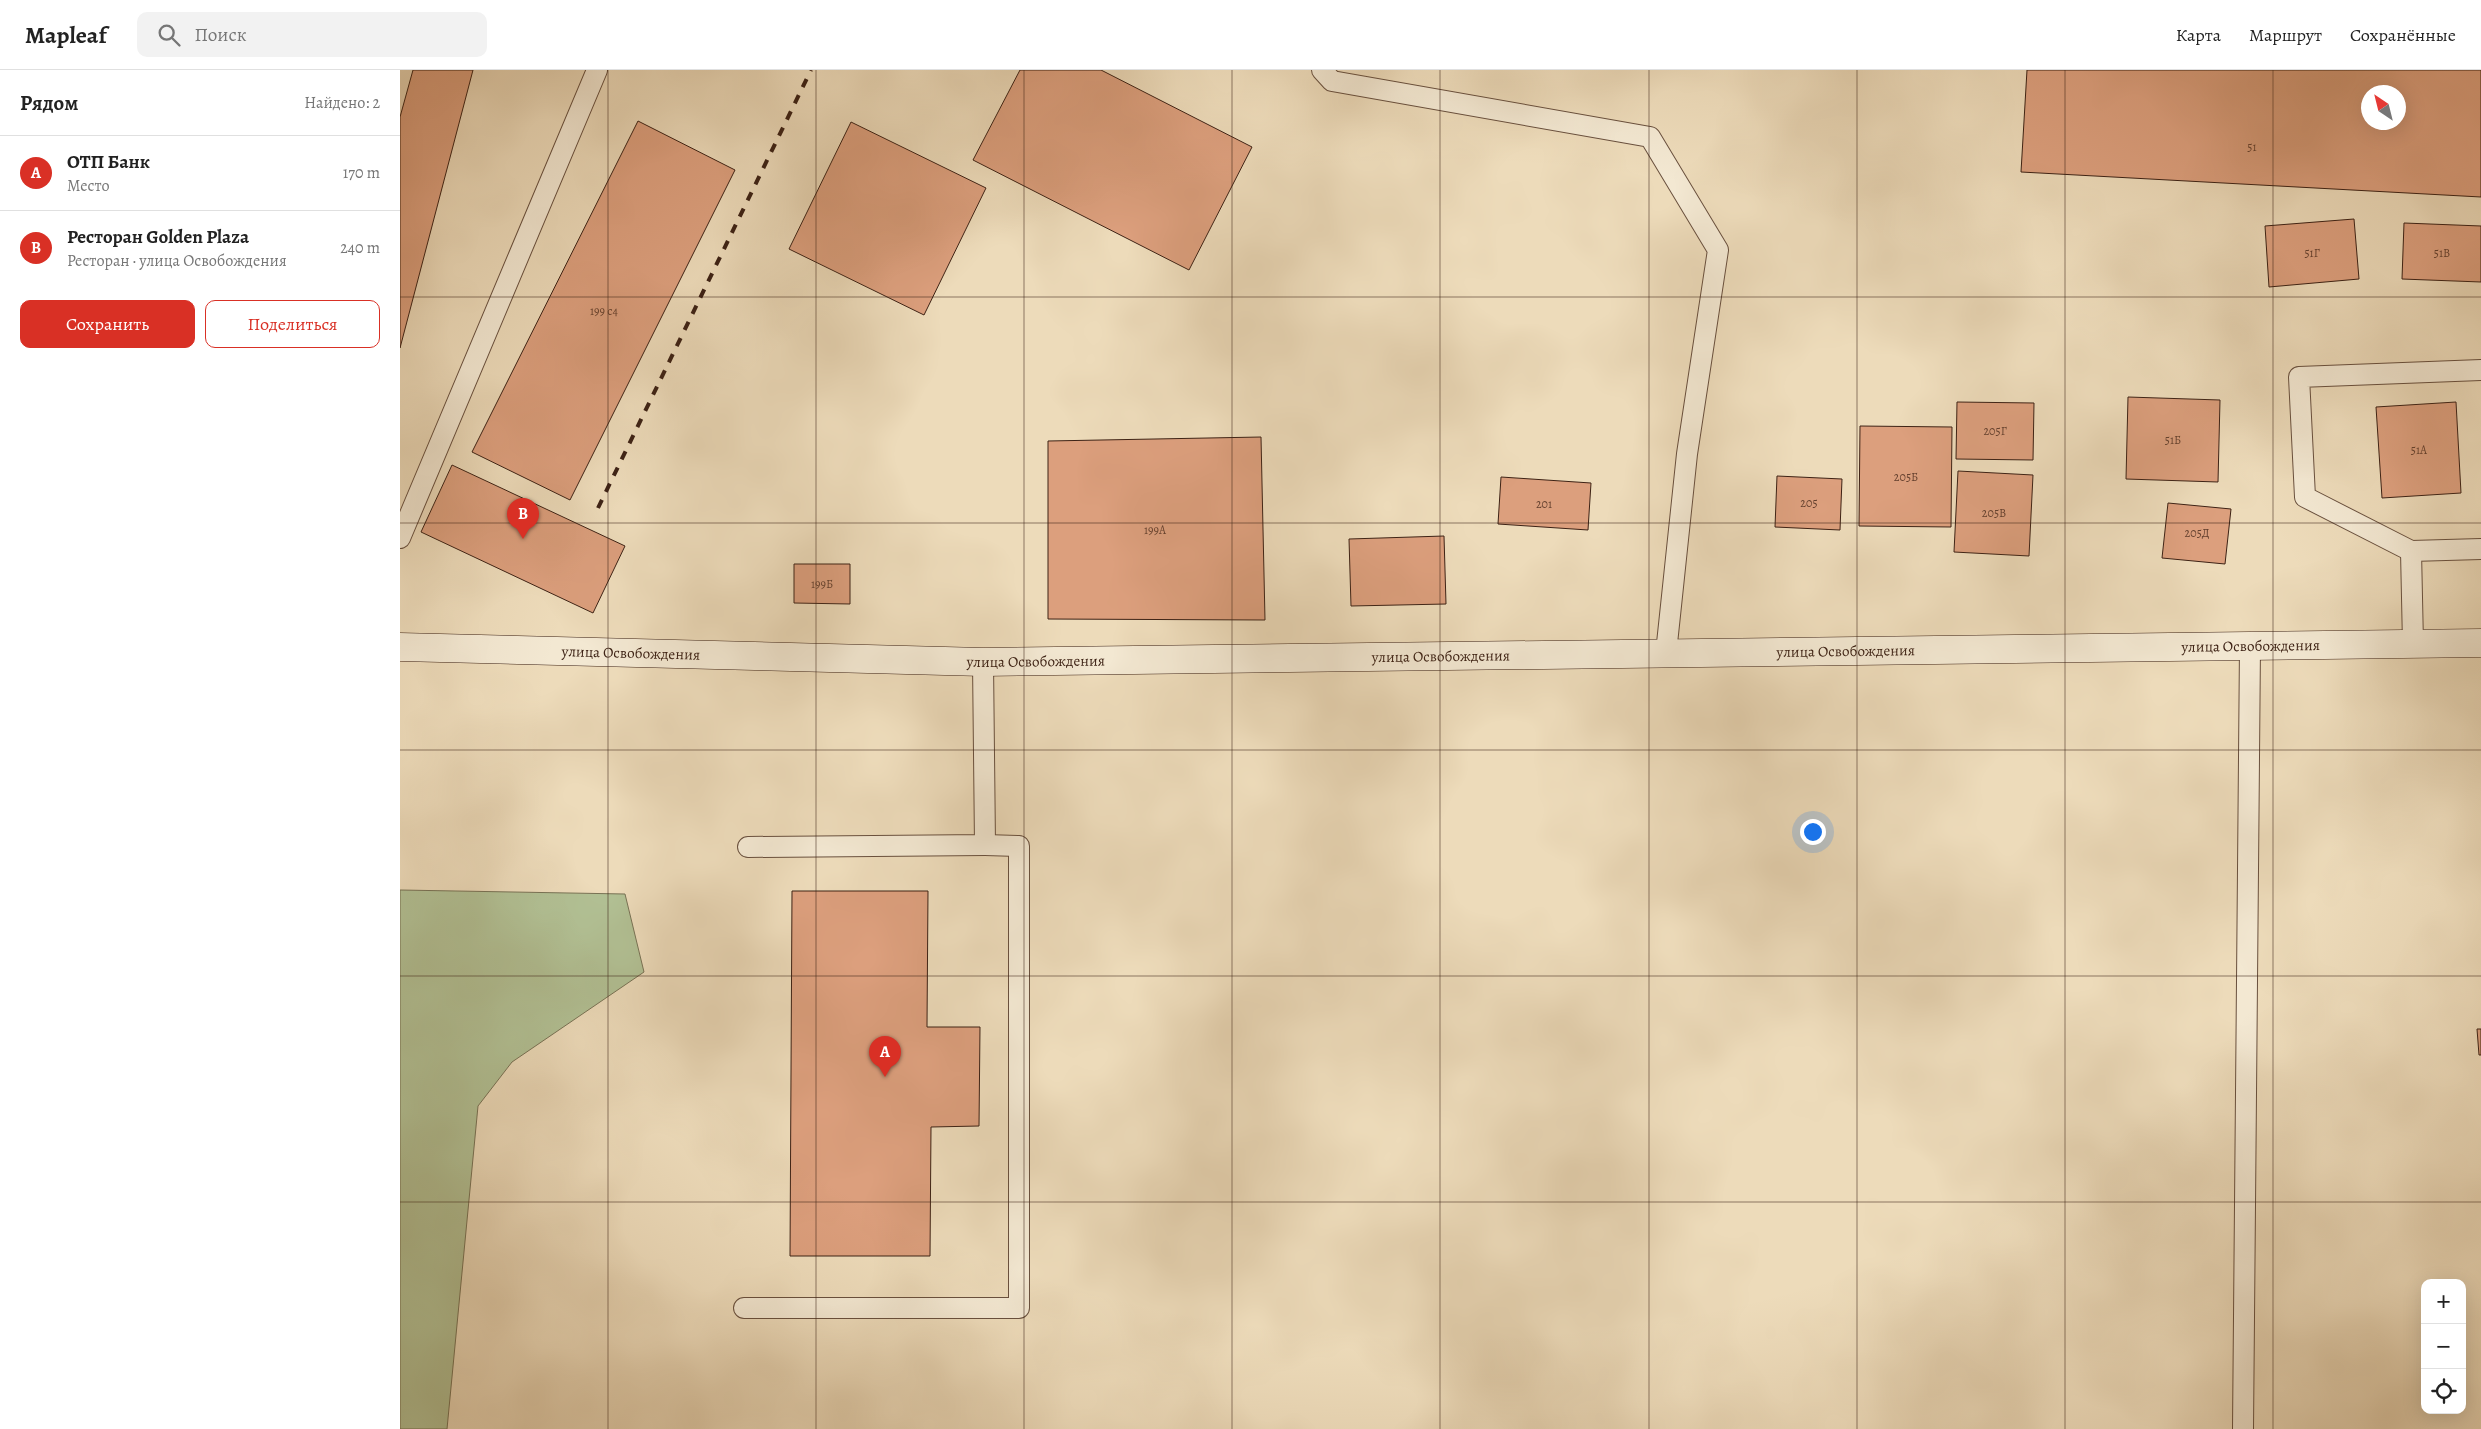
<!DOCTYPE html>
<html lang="ru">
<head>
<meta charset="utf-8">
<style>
  body { margin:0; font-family:Alegreya,serif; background:#f2f2f2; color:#222 }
  .controls { position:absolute; right:15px; bottom:15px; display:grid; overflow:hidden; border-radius:10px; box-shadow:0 5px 20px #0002 }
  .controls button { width:45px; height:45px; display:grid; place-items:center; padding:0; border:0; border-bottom:1px solid #e0e0e0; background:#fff; color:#222; font:25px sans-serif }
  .compass { position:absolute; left:1961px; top:15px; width:45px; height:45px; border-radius:50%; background:#fff; box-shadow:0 5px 20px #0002; rotate:325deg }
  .you { position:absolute; left:1412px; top:761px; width:18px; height:18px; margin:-12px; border:4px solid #fff; border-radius:50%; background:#1a73e8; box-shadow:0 0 0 8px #1a73e833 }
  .badge { display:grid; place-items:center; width:32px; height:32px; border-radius:50%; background:#d93025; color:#fff; font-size:16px; font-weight:700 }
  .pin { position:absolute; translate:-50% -41px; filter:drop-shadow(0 1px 2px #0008) }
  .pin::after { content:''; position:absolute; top:26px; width:18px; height:15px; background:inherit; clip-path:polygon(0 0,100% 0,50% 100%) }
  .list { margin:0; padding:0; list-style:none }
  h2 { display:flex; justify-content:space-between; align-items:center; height:65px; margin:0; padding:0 20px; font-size:21px }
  h2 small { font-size:16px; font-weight:400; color:#767676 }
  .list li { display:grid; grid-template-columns:32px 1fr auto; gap:15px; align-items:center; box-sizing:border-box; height:75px; padding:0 20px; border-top:1px solid #e0e0e0 }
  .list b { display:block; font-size:19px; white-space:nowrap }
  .list p { margin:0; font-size:16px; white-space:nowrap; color:#767676 }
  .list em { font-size:16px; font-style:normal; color:#767676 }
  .actions { display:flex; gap:10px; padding:15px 20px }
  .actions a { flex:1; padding:11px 0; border:1px solid #d93025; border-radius:10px; text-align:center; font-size:18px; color:#d93025 }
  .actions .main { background:#d93025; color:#fff }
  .icon { flex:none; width:28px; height:28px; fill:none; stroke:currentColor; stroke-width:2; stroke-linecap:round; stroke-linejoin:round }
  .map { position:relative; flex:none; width:2081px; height:1359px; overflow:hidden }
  header { display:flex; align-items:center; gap:30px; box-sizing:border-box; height:70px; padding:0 25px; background:#fff; border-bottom:1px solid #e0e0e0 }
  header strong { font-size:24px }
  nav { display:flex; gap:28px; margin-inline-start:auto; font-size:18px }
  .search { width:350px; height:45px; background:#f2f2f2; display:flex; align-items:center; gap:12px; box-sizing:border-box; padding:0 18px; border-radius:10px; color:#767676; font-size:19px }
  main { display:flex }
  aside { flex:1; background:#fff }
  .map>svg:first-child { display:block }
</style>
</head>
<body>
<header>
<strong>Mapleaf</strong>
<div class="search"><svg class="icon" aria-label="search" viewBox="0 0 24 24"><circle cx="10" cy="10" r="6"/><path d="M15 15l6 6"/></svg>Поиск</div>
<nav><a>Карта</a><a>Маршрут</a><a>Сохранённые</a></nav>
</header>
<main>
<aside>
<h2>Рядом<small>Найдено: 2</small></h2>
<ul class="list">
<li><span class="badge">A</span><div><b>ОТП Банк</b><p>Место</p></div><em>170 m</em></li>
<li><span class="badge">B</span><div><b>Ресторан Golden Plaza</b><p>Ресторан · улица Освобождения</p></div><em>240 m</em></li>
</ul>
<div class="actions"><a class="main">Сохранить</a><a>Поделиться</a></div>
</aside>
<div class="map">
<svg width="2081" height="1359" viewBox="0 0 2081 1359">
  <rect width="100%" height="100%" fill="#eddbba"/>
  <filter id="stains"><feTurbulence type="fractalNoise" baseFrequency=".004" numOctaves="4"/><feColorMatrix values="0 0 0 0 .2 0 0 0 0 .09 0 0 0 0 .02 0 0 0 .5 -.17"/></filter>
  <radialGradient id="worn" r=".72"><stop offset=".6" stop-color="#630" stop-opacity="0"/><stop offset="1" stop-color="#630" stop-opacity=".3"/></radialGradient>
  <polygon fill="#b2c195" stroke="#787255" points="0,820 225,824 244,902 112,992 78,1036 47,1359 0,1359"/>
  <g fill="#dc9f7d" stroke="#3d2215" fill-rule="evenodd">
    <polygon points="13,0 73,0 0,278 0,47"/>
    <polygon points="620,0 701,0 852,77 789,200 573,90"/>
    <path d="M1627,0h454v127l-460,-25zM1968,22h30v30h-30z"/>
    <polygon points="238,51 335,100 170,430 72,382"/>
    <polygon points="451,52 586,118 524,245 389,179"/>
    <polygon points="1954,149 1959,209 1869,217 1865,156"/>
    <polygon points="2004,153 2081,156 2081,212 2002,209"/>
    <polygon points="1728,327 1820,330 1818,412 1726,409"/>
    <polygon points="1557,332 1634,333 1633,390 1556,389"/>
    <polygon points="2056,332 2061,423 1982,428 1976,337"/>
    <polygon points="1460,356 1552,357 1551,457 1459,456"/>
    <polygon points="861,367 865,550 648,549 648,371"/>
    <polygon points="52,395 225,476 193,543 21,462"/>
    <polygon points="1558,401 1633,405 1629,486 1554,482"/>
    <polygon points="1377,406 1442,409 1440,460 1375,457"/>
    <polygon points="1101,407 1191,413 1188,460 1098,454"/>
    <polygon points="1768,433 1831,439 1825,494 1762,488"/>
    <polygon points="1044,466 1046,534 951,536 949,469"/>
    <polygon points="394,494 450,494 450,534 394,533"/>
    <polygon points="392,821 528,821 527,957 580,957 579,1056 531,1057 530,1186 390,1186"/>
    <polygon points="2077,959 2081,959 2081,985 2079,985"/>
  </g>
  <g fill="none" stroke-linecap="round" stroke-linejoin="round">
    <defs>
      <g id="lane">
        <polyline points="922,0 932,11 1250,67 1318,180 1287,384 1266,583"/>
        <polyline points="0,468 197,0"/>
        <polyline points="2011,481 1905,427 1899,307 2081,300"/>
        <polyline points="2013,574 2011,481 2081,479"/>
        <polyline points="348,777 585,775 583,592"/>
        <polyline points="344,1238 619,1238 619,776 585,775"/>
        <polyline points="1843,1359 1850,576"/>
      </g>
      <g id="secondary">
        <path id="s1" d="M0,577l583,15 1498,-19"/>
      </g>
    </defs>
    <use href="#lane" stroke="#69503e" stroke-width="22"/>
    <use href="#secondary" stroke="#3d2215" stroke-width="29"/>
    <use href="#lane" stroke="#f3e8d2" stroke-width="20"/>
    <use href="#secondary" stroke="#f3e8d2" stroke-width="28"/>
    <polyline stroke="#3d2215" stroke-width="4" stroke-dasharray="9 9" stroke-linecap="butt" points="198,438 411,0"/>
  </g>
  <path fill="none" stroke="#3d2215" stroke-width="1" stroke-opacity="0.55" d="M208,0v1359M416,0v1359M624,0v1359M832,0v1359M1040,0v1359M1249,0v1359M1457,0v1359M1665,0v1359M1873,0v1359M0,227h2081M0,453h2081M0,680h2081M0,906h2081M0,1132h2081"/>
  <g text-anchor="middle" stroke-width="4" stroke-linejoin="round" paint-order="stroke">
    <g font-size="12" fill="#65412f">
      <text x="1852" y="81">51</text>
      <text x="1912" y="187">51Г</text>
      <text x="2042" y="187">51В</text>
      <text x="204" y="245">199 с4</text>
      <text x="1595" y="365">205Г</text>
      <text x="1773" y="374">51Б</text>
      <text x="2019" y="384">51А</text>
      <text x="1506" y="411">205Б</text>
      <text x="1409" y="437">205</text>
      <text x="1144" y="438">201</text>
      <text x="1594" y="447">205В</text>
      <text x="755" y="464">199А</text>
      <text x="1797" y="467">205Д</text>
      <text x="422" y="518">199Б</text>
    </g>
    <g font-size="15" fill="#3d2215" stroke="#f3e8d2">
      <text dy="5" stroke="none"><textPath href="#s1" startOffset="1851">улица Освобождения</textPath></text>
      <text dy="5" stroke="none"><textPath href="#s1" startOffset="1446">улица Освобождения</textPath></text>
      <text dy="5" stroke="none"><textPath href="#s1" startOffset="231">улица Освобождения</textPath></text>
      <text dy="5" stroke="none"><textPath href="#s1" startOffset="1041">улица Освобождения</textPath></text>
      <text dy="5" stroke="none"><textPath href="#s1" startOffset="636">улица Освобождения</textPath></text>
    </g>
  </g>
  <rect width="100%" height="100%" filter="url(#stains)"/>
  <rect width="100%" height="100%" fill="url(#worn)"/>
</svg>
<div class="controls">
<button>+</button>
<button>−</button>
<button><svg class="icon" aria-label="locate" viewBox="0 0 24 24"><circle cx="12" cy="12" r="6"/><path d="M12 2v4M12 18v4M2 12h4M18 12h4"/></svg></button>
</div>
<svg class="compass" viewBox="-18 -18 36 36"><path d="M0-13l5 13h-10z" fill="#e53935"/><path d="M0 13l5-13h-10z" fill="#767676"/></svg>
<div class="you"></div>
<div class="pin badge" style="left:485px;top:1007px">A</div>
<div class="pin badge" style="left:123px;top:469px">B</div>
</div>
</main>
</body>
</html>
